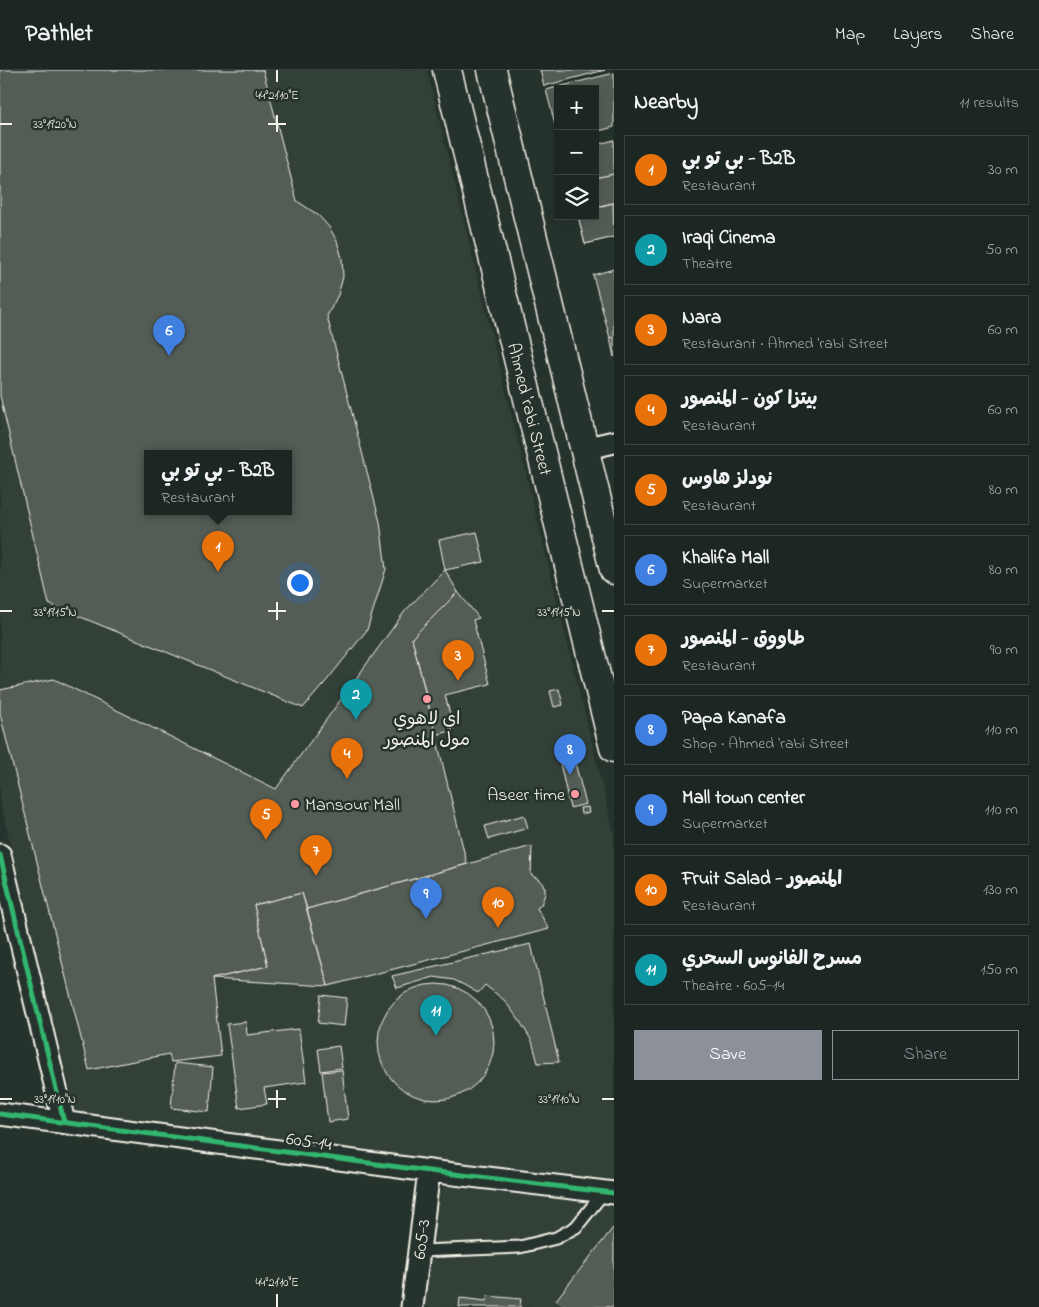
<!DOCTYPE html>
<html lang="en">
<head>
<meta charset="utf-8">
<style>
  body { margin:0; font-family:"Indie Flower","Playpen Sans Arabic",sans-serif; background:#252e2a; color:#f1f3f6 }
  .controls { position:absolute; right:15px; top:15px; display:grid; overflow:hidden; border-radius:0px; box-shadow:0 5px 20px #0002 }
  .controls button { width:45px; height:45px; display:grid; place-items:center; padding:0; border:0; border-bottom:1px solid #3a4340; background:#1c2622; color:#f1f3f6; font:25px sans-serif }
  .you { position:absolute; left:299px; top:512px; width:18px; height:18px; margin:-12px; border:4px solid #fff; border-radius:50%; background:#1a73e8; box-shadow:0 0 0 8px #1a73e833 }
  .badge { display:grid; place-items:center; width:32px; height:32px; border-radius:50%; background:#8c9099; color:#fff; font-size:16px; font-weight:700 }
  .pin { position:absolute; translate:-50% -41px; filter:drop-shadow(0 1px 2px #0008) }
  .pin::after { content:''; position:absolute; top:26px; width:18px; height:15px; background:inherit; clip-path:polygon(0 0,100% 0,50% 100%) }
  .popup { position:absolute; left:144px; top:380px; width:148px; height:65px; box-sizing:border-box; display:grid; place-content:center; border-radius:0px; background:#1c2622; filter:drop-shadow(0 1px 4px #0005); font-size:16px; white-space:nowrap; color:#a0a5a5 }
  .popup b { font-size:19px; color:#f1f3f6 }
  .popup::after { content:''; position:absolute; left:50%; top:100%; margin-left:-10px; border:10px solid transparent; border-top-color:#1c2622 }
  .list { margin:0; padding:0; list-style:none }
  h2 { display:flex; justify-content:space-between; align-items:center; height:65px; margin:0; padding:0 20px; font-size:21px }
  h2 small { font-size:16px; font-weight:400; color:#a0a5a5 }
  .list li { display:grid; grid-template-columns:32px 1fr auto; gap:15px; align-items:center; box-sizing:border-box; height:70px; margin:0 10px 10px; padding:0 10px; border:1px solid #3a4340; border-radius:0px }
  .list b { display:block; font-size:19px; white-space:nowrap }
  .list p { margin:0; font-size:16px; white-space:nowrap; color:#a0a5a5 }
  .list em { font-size:16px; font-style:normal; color:#a0a5a5 }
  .actions { display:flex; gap:10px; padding:15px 20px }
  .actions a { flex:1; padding:11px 0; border:1px solid #8c9099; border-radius:0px; text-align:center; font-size:18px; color:#8c9099 }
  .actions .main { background:#8c9099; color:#fff }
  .icon { flex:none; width:28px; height:28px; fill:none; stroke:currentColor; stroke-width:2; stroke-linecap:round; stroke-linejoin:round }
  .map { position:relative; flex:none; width:614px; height:1237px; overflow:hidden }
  header { display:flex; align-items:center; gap:30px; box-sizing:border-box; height:70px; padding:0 25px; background:#1c2622; border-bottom:1px solid #3a4340 }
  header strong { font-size:24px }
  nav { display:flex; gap:28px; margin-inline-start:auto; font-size:18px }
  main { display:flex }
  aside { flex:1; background:#1c2622 }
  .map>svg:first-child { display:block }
</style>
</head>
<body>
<header>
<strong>Pathlet</strong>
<nav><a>Map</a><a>Layers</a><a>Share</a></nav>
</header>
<main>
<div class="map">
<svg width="614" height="1237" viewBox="0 0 614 1237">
  <rect width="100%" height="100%" fill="#26332d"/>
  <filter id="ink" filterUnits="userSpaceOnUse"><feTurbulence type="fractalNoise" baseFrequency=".02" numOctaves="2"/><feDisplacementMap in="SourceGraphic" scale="10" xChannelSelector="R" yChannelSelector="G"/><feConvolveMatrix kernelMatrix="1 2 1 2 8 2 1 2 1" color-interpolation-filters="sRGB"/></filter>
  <g filter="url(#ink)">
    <g fill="#333f39" fill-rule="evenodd">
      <path d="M0,0h427l187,763v349l-535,-65 -4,-4 -8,-37 -67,-274zM148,383h140v58h-140z"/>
      <polygon points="444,1116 614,1135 614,1237 422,1237 437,1127"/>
    </g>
    <g fill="#525c55" stroke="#f4f1e8" fill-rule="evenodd">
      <path d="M0,0h263l34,131 21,14 11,12 8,14 5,17 1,19 -5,18 -11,21 53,206 6,47 -19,61 -39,49 -25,29 -254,-104 -49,-208zM148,383h140v58h-140z"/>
      <polygon points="540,0 605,0 544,16"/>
      <polygon points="614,3 614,57 595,62 595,19 558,19 558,66 546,20"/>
      <polygon points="614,70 614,104 595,108 595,75"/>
      <polygon points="614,104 614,133 595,137 595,108"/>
      <polygon points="613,133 614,167 585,174 578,146 595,146 595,137"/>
      <polygon points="613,133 614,167 585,174 578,146 595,146 595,138"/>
      <polygon points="614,199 614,267 610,268 593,205"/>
      <polygon points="614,267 614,287 610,268"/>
      <polygon points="477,462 484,492 445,500 439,470"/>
      <polygon points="445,500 458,522 412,568 467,794 307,839 302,823 254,835 268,896 212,909 221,986 171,992 169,984 89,1000 0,644 0,620 54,609 276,719 405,541"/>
      <polygon points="458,522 479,548 473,550 490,614 445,625 454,660 436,665 412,568"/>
      <polygon points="559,619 563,635 554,637 550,621"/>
      <polygon points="574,689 586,734 570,738 560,693"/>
      <polygon points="588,737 589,743 581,744 580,738"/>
      <polygon points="524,745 528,758 489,769 485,756"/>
      <polygon points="532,776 531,805 538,809 542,813 545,818 545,824 541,835 537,838 549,859 328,916 307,839"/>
      <polygon points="302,823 328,916 212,909 268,896 254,835"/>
      <polygon points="531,874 559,992 538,993 532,971 519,950 504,930 485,915 478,923 464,915 454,910 434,907 397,918 392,906"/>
      <circle cx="436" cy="972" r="58"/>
      <polygon points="321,925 347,928 344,956 318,953"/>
      <polygon points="246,952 247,965 299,959 306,1012 264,1018 267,1034 239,1038 227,954"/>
      <polygon points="339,976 342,998 321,1001 318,979"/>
      <polygon points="175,993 213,997 209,1042 171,1038"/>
      <polygon points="342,1000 348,1049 328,1052 322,1002"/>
      <polygon points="613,1158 614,1159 614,1237 567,1237 556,1230"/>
      <polygon points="487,1226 521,1229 520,1237 459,1237 460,1228 486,1231"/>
    </g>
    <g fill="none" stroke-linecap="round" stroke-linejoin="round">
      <defs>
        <polyline id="lane" points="420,1181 520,1177 556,1168 576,1157 604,1122"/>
        <g id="street">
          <polyline points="584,379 614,372"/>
          <polyline points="0,785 64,1052"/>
          <polyline points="0,1044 429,1101 614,1123"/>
          <polyline points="412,1237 429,1101"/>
        </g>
        <g id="secondary">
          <polyline points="447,0 614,678"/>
          <polyline points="492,0 614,500"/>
        </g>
      </defs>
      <use href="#lane" stroke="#f4f1e8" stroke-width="15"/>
      <use href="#street" stroke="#f4f1e8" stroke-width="25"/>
      <use href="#secondary" stroke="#f4f1e8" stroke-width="31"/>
      <use href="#lane" stroke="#26332d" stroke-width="11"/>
      <use href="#street" stroke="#26332d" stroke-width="21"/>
      <use href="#secondary" stroke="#26332d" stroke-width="28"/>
      <defs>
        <g id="cycleway">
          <polyline points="0,785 64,1052"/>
          <polyline points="0,1044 429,1101 614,1123"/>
        </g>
      </defs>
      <use href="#cycleway" stroke="#26332d" stroke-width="8"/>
      <use href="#cycleway" stroke="#33b770" stroke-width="5"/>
    </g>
  </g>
  <path fill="none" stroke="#f4f1e8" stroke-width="2" d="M277,0v12M277,45v17M0,54h12M268,54h18M277,532v18M0,541h12M268,541h18M602,541h12M277,1020v18M0,1029h12M268,1029h18M602,1029h12M277,1224v13"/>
  <g fill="#ff9aa2" stroke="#26332d" stroke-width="2">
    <circle cx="427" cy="629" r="5"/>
    <circle cx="575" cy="724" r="5"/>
    <circle cx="295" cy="734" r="5"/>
  </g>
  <g text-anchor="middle" stroke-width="5" stroke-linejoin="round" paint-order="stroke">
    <g font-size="18" fill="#f4f1e8" stroke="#26332d">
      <text transform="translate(530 339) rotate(76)" y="6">Ahmed 'rabi Street</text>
      <text transform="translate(309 1071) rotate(8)" y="6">605-14</text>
      <text transform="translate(421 1169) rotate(-83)" y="6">605-3</text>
    </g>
    <g font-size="18" fill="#f4f1e8" stroke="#26332d">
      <text x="427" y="654">اي لاهوي<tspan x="427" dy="21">مول المنصور</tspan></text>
      <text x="565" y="730" text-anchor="end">Aseer time</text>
      <text x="305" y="740" text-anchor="start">Mansour Mall</text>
    </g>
  </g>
  <g font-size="12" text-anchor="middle" fill="#f4f1e8" stroke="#26332d" stroke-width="5" stroke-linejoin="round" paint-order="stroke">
    <text x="277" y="29">44°21'10"E</text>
    <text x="55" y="58">33°19'20"N</text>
    <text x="55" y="546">33°19'15"N</text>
    <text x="559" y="546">33°19'15"N</text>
    <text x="55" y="1033">33°19'10"N</text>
    <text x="559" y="1033">33°19'10"N</text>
    <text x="277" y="1216">44°21'10"E</text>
  </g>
</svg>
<div class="controls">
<button>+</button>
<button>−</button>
<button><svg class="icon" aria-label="layers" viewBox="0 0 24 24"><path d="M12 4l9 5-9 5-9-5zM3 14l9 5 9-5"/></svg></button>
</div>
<div class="you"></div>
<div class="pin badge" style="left:218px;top:502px;background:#e8710a">1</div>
<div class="popup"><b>بي تو بي - B2B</b>Restaurant</div>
<div class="pin badge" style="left:356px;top:650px;background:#0f9aa8">2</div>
<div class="pin badge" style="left:458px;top:611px;background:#e8710a">3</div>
<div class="pin badge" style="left:347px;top:709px;background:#e8710a">4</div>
<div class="pin badge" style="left:266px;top:770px;background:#e8710a">5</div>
<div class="pin badge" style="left:169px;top:286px;background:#3f7fe0">6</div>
<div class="pin badge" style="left:316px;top:806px;background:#e8710a">7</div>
<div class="pin badge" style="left:570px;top:705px;background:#3f7fe0">8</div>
<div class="pin badge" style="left:426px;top:849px;background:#3f7fe0">9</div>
<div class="pin badge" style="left:498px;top:858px;background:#e8710a">10</div>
<div class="pin badge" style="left:436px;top:966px;background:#0f9aa8">11</div>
</div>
<aside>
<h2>Nearby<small>11 results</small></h2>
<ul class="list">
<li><span class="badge" style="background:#e8710a">1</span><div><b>بي تو بي - B2B</b><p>Restaurant</p></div><em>30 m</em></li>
<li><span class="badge" style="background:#0f9aa8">2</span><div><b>Iraqi Cinema</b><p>Theatre</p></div><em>50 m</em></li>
<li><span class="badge" style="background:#e8710a">3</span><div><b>Nara</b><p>Restaurant · Ahmed 'rabi Street</p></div><em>60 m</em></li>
<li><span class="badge" style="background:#e8710a">4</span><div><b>بيتزا كون - المنصور</b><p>Restaurant</p></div><em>60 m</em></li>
<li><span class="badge" style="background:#e8710a">5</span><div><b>نودلز هاوس</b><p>Restaurant</p></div><em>80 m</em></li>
<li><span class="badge" style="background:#3f7fe0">6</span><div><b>Khalifa Mall</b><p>Supermarket</p></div><em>80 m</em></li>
<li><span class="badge" style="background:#e8710a">7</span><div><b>طاووق - المنصور</b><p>Restaurant</p></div><em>90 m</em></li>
<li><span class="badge" style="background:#3f7fe0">8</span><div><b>Papa Kanafa</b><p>Shop · Ahmed 'rabi Street</p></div><em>110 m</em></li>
<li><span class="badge" style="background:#3f7fe0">9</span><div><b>Mall town center</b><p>Supermarket</p></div><em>110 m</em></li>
<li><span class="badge" style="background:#e8710a">10</span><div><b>Fruit Salad - المنصور</b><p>Restaurant</p></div><em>130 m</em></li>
<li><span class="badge" style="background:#0f9aa8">11</span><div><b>مسرح الفانوس السحري</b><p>Theatre · 605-14</p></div><em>150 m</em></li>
</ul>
<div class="actions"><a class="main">Save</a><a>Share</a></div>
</aside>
</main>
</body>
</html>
